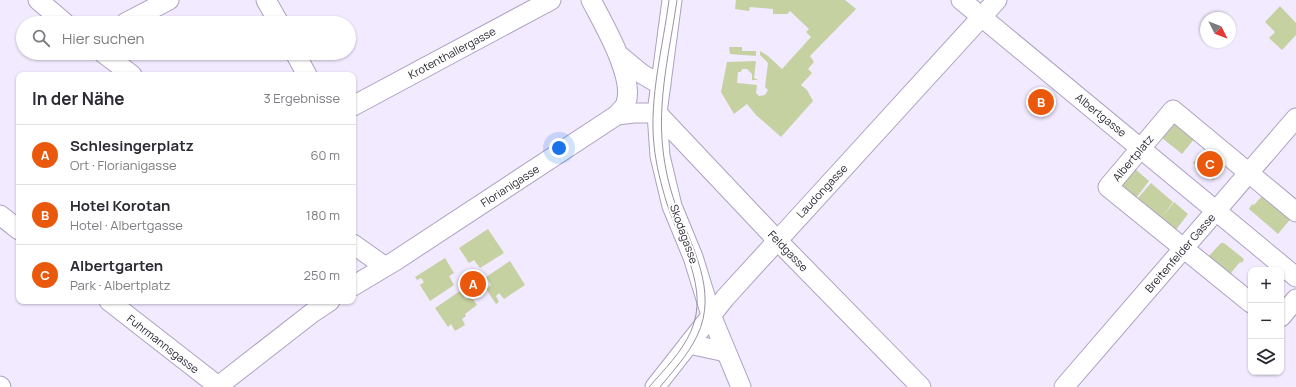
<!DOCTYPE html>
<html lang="de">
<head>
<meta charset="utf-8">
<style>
  body { margin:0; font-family:Manrope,sans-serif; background:#f7f7f7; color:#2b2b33 }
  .controls { position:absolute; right:12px; bottom:12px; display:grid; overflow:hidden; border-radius:8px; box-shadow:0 1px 3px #0004 }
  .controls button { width:36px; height:36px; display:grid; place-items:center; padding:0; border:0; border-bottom:1px solid #e1e1e2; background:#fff; color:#2b2b33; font:20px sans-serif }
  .compass { position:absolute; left:1200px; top:12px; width:36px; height:36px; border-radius:50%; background:#fff; box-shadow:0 1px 3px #0004; rotate:132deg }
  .you { position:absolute; left:559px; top:148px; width:14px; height:14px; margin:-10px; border:3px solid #fff; border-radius:50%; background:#1a73e8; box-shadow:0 0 0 6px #1a73e833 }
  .badge { display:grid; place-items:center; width:26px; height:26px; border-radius:50%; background:#ea580c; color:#fff; font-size:13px; font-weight:700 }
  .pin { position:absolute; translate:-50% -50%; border:2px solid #fff; box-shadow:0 1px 4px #0006 }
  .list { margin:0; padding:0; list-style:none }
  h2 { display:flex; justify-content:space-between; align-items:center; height:52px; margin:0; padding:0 16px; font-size:17px }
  h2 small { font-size:13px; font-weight:400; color:#7c7c81 }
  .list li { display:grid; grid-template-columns:26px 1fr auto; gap:12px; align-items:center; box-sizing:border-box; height:60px; padding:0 16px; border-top:1px solid #e1e1e2 }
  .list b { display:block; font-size:15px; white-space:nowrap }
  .list p { margin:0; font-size:13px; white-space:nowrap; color:#7c7c81 }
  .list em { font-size:13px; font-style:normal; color:#7c7c81 }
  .icon { flex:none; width:22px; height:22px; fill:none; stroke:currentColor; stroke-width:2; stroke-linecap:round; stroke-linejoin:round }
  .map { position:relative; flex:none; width:1296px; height:387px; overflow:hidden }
  .search { position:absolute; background:#fff; box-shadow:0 1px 3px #0004; left:16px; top:16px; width:340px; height:44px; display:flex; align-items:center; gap:10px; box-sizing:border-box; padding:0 14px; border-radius:22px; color:#7c7c81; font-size:15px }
  .panel { position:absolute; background:#fff; box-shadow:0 1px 3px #0004; left:16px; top:72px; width:340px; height:232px; border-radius:8px }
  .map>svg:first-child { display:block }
</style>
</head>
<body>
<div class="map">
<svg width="1296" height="387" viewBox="0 0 1296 387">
  <rect width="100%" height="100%" fill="#f2eaff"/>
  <g fill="#c6d1a1">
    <polygon points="736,0 845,0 856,9 810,56 814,62 808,69 812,73 801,85 807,90 813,101 781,137 756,115 747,104 734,114 721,92 727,62 756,61 754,78 758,80 752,80 752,74 747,69 742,69 741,72 738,72 737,83 757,85 756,93 759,96 765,95 768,90 765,87 768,63 760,55 760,51 768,56 782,69 811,37 806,32 809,29 790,11 787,14 773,14 773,9 750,7 749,11 735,9"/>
    <polygon points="1280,6 1296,23 1296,35 1282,50 1269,38 1275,32 1265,22"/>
    <polygon points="729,47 742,47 742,51 756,51 756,56 730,54"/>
    <polygon points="1176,122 1195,138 1182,154 1162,138"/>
    <polygon points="1207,147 1227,164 1213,180 1193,163"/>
    <polygon points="1135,169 1149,181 1136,198 1121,186"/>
    <polygon points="1151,183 1173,202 1162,217 1174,202 1188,214 1175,231 1137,199"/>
    <polygon points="1262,196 1293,216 1278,234 1249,209 1252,204 1254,205"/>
    <polygon points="488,229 504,253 480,268 474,260 469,263 459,248"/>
    <polygon points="1221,243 1224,243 1244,259 1242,263 1240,262 1231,273 1232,274 1230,277 1207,258"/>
    <polygon points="445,258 454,273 449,276 454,285 430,301 420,285 424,282 421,278 417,280 415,277"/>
    <polygon points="510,261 525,285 504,299 499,293 496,296 499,302 496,304 486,289 491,285 486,277"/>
    <polygon points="460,291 466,299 471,296 477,305 465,314 466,316 462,319 465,325 455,331 451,324 448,327 435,308"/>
  </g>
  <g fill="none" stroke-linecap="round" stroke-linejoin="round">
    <defs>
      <g id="street">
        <polyline points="38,0 65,23"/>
        <polyline points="266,0 279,23"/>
        <path d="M591,0c12,23 44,77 35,103 -1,4 -6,8 -9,12"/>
        <polyline points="672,0 657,113 660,156 672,206 693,257 711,315 741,387"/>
        <polyline points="961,0 1296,277"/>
        <polyline points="125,23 169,0"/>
        <polyline points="103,53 132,75"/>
        <polyline points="295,53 307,75"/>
        <polyline points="619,55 642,74 661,85"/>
        <polyline points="353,106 551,0"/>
        <polyline points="657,113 777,240 921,387"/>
        <polyline points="0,215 19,230"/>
        <polyline points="353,244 384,266"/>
        <polyline points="353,286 395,261 617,115 634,113 657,113"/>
        <polyline points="109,301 218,386"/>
        <polyline points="1251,303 1108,187 1173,110 1296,212"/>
        <polyline points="1281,317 1296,299"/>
        <polyline points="689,344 726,352"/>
        <polyline points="0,386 1,387"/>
        <polyline points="217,387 312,313 330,301"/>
        <polyline points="655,387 725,298 997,0"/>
        <polyline points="1064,387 1296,118"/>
      </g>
    </defs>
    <use href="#street" stroke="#ada1c1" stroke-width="21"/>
    <use href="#street" stroke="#fff" stroke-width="19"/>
    <g stroke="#9992a3" stroke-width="1">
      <path d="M649,387c15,-17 33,-35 42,-56 19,-43 -11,-87 -24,-127 -6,-20 -11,-39 -13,-59 -5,-48 9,-98 15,-145"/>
      <path d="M660,387c13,-16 28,-32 37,-51 22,-45 -6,-91 -22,-133 -6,-17 -10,-35 -12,-53 -6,-50 7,-101 14,-150"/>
    </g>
  </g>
  <g text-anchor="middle" stroke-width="4" stroke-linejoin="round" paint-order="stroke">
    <g font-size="11" fill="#2d2835" stroke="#fff">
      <text transform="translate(452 53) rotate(-28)" y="4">Krotenthallergasse</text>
      <text transform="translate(1101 115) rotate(39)" y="4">Albertgasse</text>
      <text transform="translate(1133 158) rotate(-50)" y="4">Albertplatz</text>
      <text transform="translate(510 186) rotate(-33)" y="4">Florianigasse</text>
      <text transform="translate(822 191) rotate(-47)" y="4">Laudongasse</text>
      <text transform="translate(684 234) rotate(70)" y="4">Skodagasse</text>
      <text transform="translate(788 251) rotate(46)" y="4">Feldgasse</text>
      <text transform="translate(1180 253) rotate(-49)" y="4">Breitenfelder Gasse</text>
      <text transform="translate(163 344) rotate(38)" y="4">Fuhrmannsgasse</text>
    </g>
  </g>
</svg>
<div class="controls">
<button>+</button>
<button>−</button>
<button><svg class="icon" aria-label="layers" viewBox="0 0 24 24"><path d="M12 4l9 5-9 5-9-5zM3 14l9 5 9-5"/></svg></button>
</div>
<svg class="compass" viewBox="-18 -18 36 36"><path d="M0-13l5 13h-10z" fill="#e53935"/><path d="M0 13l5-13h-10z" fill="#7c7c81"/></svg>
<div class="you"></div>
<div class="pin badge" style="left:473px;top:284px">A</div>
<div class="pin badge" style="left:1041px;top:102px">B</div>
<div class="pin badge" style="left:1210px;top:164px">C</div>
<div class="search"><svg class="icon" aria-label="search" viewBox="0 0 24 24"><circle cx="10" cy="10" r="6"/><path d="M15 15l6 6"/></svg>Hier suchen</div>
<section class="panel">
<h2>In der Nähe<small>3 Ergebnisse</small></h2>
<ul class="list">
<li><span class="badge">A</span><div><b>Schlesingerplatz</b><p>Ort · Florianigasse</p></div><em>60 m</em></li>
<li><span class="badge">B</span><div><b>Hotel Korotan</b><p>Hotel · Albertgasse</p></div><em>180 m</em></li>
<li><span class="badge">C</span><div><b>Albertgarten</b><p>Park · Albertplatz</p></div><em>250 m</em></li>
</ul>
</section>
</div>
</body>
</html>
